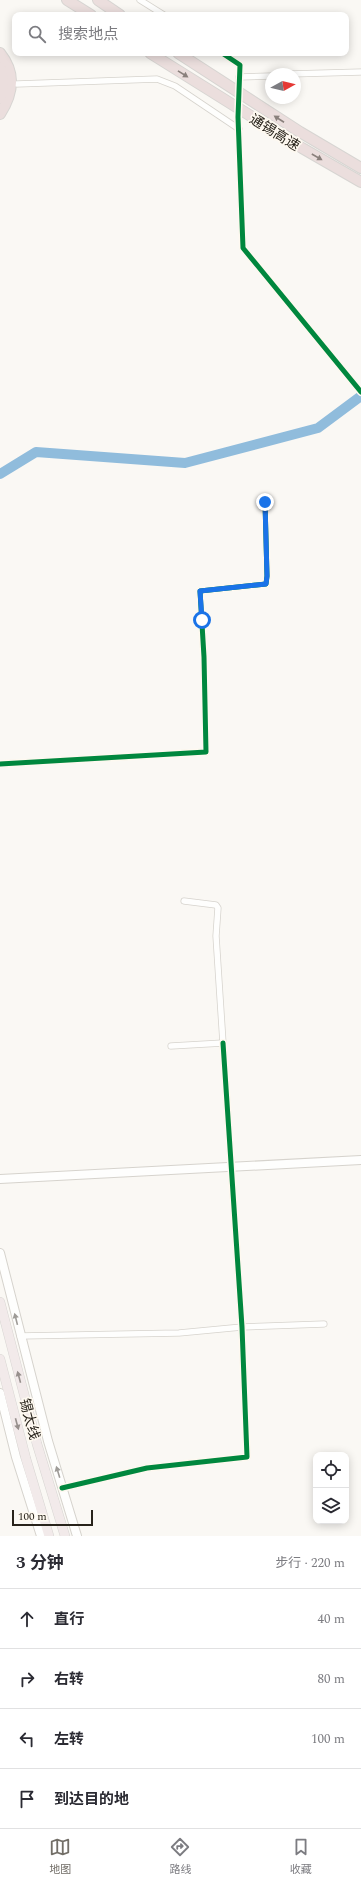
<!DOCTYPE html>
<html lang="zh">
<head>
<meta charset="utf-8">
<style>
  body { margin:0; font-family:Spectral,"Noto Sans SC",serif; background:#f2f2f3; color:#2b2b33 }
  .controls { position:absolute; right:12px; bottom:12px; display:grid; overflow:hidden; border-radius:8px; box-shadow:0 2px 10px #0003 }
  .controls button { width:36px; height:36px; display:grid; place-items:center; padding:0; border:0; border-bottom:1px solid #e1e1e2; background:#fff; color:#2b2b33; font:20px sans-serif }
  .compass { position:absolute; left:265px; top:68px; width:36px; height:36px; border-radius:50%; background:#fff; box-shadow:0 2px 10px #0003; rotate:82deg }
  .scale { position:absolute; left:12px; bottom:10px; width:81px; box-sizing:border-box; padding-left:4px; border:2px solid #28231b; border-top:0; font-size:11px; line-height:14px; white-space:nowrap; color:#28231b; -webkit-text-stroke:3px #fef9f0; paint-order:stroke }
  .stop { position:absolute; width:12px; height:12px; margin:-9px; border:3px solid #1a73e8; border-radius:50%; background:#fff }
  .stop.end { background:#1a73e8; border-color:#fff; box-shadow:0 1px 4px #0008 }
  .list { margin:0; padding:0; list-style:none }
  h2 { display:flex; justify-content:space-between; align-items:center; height:52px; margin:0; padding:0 16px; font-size:17px }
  h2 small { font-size:13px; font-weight:400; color:#7c7c81 }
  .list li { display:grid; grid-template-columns:26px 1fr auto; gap:12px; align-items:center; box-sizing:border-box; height:60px; padding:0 16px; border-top:1px solid #e1e1e2 }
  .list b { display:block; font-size:15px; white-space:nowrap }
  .list em { font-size:13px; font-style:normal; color:#7c7c81 }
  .icon { flex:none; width:22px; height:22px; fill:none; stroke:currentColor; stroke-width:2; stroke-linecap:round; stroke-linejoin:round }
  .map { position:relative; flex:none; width:361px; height:1536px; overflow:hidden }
  .search { position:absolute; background:#fff; box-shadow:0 2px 10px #0003; left:12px; right:12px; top:12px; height:44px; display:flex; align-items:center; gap:10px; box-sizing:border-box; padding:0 14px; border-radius:8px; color:#7c7c81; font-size:15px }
  .sheet { height:292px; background:#fff }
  nav { display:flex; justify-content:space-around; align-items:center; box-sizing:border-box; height:56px; border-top:1px solid #e1e1e2; background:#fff; font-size:11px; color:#7c7c81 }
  nav a { display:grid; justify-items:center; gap:2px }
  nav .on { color:#726e67 }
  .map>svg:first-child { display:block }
</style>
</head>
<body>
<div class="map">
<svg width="361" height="1536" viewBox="0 0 361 1536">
  <rect width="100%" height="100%" fill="#faf8f4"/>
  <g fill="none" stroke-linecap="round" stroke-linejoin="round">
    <polyline stroke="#90bcdc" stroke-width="10" points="0,474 36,452 185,463 318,428 361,396"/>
    <defs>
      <g id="street">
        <polyline points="140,0 164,15"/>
        <polyline points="222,53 240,65 239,84"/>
        <polyline points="290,74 361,72"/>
        <polyline points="239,77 271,76"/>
        <polyline points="17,84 157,79 175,86 239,129"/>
        <polyline points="238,117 243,248 361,392"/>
        <polyline points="0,764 206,752 204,657 200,591 266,584 267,576 265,502"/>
        <polyline points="171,1046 223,1043 216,936 218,908 216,905 184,901"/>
        <polyline points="20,1336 179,1333 242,1327 324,1324"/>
        <polyline points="62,1488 147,1468 247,1457 242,1327 223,1043"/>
      </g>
      <g id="secondary">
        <polyline points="0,1179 361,1160"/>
        <polyline points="0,1253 48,1441 77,1536"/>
        <polyline points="0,1393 16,1457 41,1536"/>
      </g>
      <g id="primary">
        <polyline points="0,1302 37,1444 65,1536"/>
        <polyline points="0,1359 26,1459 49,1536"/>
      </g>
      <g id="highway">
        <polyline points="67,0 91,15"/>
        <polyline points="98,0 120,15"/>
        <path d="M0,53c16,20 13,41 0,61"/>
        <polyline points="150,53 302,148 361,182"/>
        <polyline points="178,53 300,132 361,168"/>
        <path d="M0,67c4,10 3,21 0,31"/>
      </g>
    </defs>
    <use href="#street" stroke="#d6d3cd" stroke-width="7"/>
    <use href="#secondary" stroke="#d6d3cd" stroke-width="10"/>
    <use href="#primary" stroke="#d7d5d2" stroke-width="10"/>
    <use href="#highway" stroke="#d7d5d2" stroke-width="12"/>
    <use href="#street" stroke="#fefefd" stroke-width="5.5"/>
    <use href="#secondary" stroke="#fefefd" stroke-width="8"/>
    <use href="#primary" stroke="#f2eaea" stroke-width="9"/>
    <use href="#highway" stroke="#ebdedd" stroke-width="10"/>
    <defs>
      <g id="cycleway">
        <polyline points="222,53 240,65 238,117 243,248 361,392"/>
        <polyline points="0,764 206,752 204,657 200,591 266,584 267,576 265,502"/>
        <polyline points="62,1488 147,1468 247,1457 242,1327 223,1043"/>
      </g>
    </defs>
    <use href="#cycleway" stroke="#fef9f0" stroke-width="8"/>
    <use href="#cycleway" stroke="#00873e" stroke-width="5"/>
  </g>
  <defs><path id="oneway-solid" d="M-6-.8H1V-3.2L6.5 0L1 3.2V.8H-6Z"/></defs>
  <g fill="#8a807c">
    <use href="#oneway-solid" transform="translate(183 74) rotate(32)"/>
    <use href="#oneway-solid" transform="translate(279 119) rotate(-147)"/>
    <use href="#oneway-solid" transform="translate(317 157) rotate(30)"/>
  </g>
  <g fill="#9e9b97">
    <use href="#oneway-solid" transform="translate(16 1319) rotate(-104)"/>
    <use href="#oneway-solid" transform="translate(58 1472) rotate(-107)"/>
  </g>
  <g fill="#97908d">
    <use href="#oneway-solid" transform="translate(19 1377) rotate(-105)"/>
    <use href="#oneway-solid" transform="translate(17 1424) rotate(75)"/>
  </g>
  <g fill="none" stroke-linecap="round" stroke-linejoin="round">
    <polyline stroke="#1a73e8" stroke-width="5" points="202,620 200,591 266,584 267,576 265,502"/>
  </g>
  <g text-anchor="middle" stroke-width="3.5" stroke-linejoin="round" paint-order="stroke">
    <g font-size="14" fill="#28231b" stroke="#fef9f0">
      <text transform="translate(275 132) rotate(32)" y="5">通锡高速</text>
      <text transform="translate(30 1419) rotate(75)" y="5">锡太线</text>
    </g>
  </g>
</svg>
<div class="controls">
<button><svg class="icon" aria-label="locate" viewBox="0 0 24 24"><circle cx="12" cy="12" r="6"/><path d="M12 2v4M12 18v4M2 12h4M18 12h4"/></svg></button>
<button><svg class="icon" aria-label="layers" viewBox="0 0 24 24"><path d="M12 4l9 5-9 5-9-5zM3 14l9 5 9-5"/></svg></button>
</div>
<svg class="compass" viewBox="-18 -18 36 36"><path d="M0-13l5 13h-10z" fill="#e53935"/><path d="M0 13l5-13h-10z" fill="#7c7c81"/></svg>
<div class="scale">100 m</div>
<div class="stop" style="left:202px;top:620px"></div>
<div class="stop end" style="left:265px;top:502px"></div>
<div class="search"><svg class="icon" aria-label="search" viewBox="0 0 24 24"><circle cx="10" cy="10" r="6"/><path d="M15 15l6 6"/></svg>搜索地点</div>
</div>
<section class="sheet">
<h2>3 分钟<small>步行 · 220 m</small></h2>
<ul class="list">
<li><svg class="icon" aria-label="ahead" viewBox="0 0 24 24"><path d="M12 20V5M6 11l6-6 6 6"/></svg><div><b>直行</b></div><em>40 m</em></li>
<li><svg class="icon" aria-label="right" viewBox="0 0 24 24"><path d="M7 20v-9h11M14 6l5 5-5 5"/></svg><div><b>右转</b></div><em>80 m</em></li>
<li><svg class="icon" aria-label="left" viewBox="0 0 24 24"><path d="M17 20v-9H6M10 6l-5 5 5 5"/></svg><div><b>左转</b></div><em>100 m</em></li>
<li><svg class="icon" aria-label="arrive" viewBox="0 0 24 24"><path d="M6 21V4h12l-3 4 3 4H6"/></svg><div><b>到达目的地</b></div></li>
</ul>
</section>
<nav>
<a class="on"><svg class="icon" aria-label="map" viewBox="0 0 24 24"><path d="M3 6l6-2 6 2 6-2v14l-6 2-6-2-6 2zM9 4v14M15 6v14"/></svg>地图</a>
<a><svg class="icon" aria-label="directions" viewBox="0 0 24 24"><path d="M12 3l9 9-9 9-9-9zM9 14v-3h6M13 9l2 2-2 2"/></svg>路线</a>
<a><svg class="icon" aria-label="saved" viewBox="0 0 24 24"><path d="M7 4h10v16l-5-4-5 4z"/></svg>收藏</a>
</nav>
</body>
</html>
